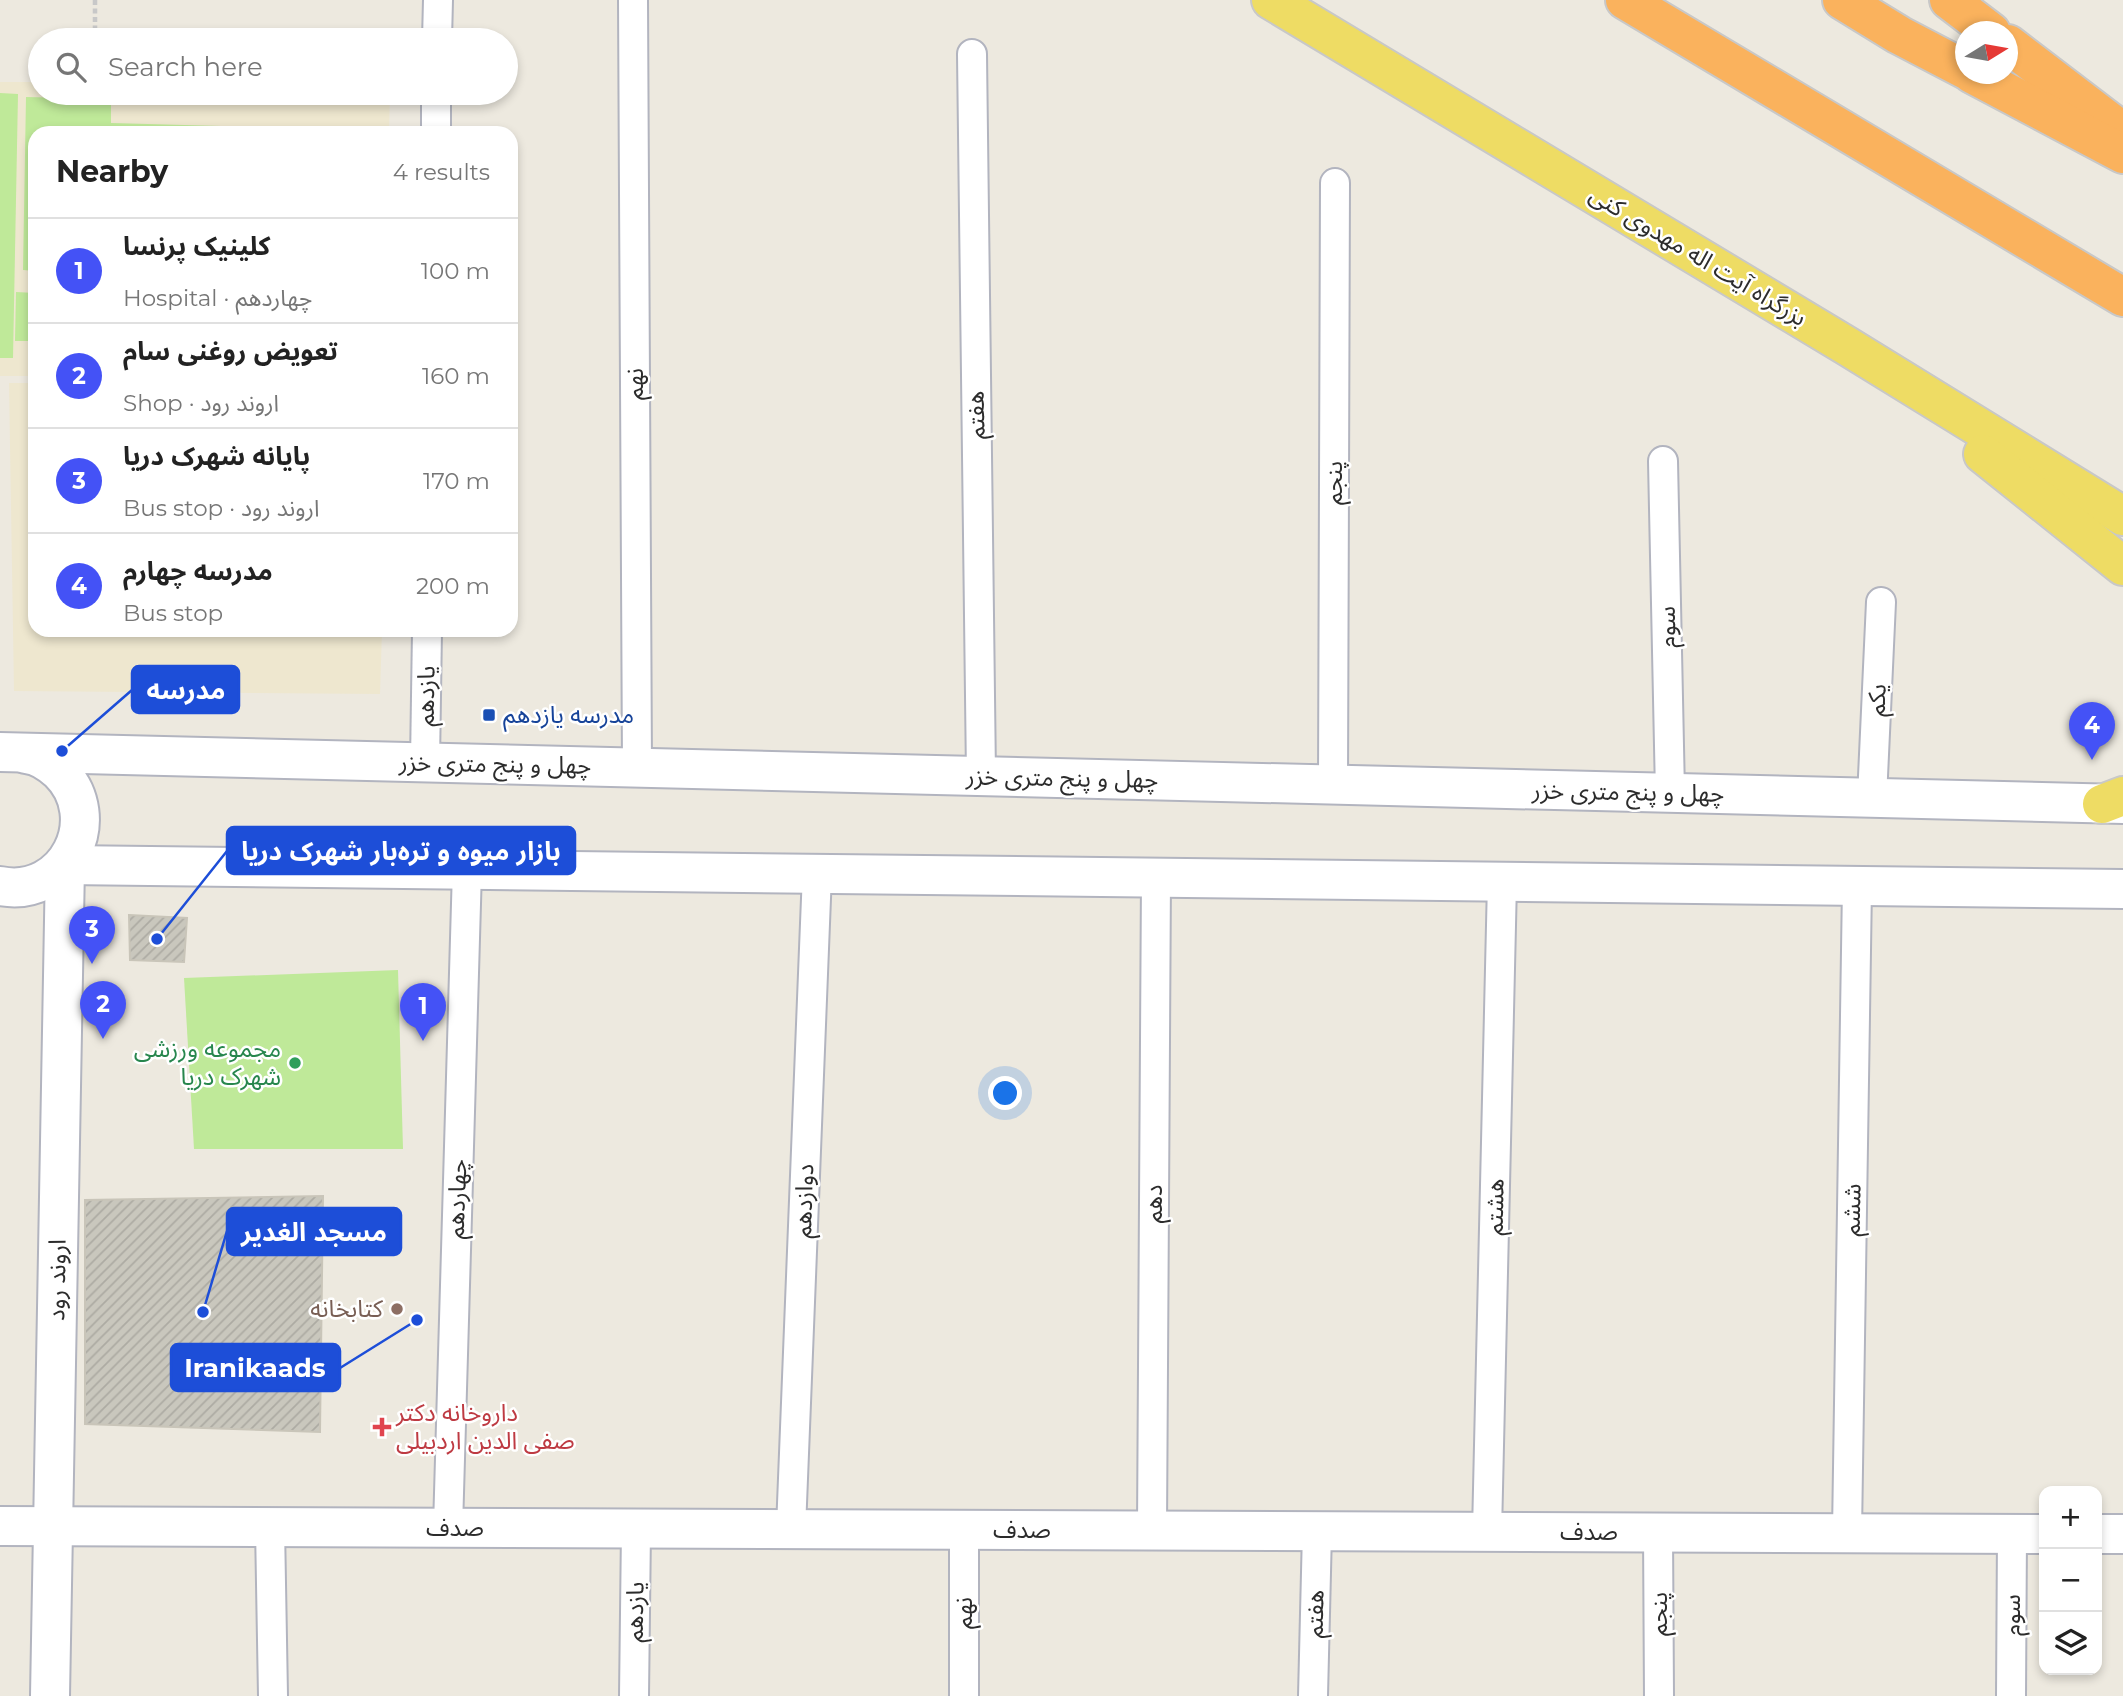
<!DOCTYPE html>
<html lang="en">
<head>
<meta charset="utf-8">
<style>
  body { margin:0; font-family:Montserrat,"Noto Sans Arabic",sans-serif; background:#f6f6f6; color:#222 }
  .controls { position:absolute; right:21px; bottom:21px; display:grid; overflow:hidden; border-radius:14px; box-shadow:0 4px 10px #0003 }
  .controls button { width:63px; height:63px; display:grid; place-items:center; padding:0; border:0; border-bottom:2px solid #e0e0e0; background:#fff; color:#222; font:35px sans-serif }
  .compass { position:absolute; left:1955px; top:21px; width:63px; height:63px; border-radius:50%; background:#fff; box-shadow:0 4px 10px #0003; rotate:79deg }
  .you { position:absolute; left:1006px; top:1094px; width:24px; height:24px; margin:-18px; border:5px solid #fff; border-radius:50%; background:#1a73e8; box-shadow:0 0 0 10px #1a73e833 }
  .badge { display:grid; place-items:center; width:46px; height:46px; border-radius:50%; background:#4452f6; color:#fff; font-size:23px; font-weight:700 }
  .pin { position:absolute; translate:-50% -58px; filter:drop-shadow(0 2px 4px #0008) }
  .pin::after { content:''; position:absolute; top:37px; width:24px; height:21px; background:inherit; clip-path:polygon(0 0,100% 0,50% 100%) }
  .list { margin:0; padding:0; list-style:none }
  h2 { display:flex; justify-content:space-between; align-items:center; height:91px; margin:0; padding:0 28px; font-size:30px }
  h2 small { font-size:23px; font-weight:400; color:#767676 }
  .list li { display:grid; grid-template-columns:46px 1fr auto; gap:21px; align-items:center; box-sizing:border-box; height:105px; padding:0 28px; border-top:2px solid #e0e0e0 }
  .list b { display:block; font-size:26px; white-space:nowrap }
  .list p { margin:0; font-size:23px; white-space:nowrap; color:#767676 }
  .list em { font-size:23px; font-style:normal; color:#767676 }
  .icon { flex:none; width:38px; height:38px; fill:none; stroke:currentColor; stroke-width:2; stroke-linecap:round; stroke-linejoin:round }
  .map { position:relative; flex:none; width:2123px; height:1696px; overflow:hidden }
  .search { position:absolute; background:#fff; box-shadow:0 4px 10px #0003; left:28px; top:28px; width:490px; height:77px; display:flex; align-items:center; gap:18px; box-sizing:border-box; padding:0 24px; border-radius:38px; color:#767676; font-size:26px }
  .panel { position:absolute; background:#fff; box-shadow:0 4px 10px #0003; left:28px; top:126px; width:490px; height:511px; border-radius:21px }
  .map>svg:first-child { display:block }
</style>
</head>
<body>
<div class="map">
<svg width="2123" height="1696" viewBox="0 0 2123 1696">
  <defs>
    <pattern id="building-hatch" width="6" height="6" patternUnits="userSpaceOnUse" patternTransform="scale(1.75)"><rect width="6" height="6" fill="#c9c7bd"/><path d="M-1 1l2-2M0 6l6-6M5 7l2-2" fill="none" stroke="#adaba3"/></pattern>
  </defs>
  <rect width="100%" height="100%" fill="#ede9df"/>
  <g fill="#eee7cf">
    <polygon points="0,82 40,82 40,93 390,93 389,133 35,133 35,376 0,376"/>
    <polygon points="9,383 35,383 35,630 382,630 380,694 14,691"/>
  </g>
  <g fill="#bfe999">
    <polygon points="0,93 18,94 13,358 0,358"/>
    <polygon points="26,97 111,99 111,123 221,126 221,133 35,133 35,271 23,270"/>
    <polygon points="16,292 35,293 35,341 15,341"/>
    <polygon points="398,970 403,1149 194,1149 184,978"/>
  </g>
  <g fill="url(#building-hatch)" stroke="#c9c5b9" stroke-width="2">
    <polygon points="129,915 187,918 184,962 130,960"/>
    <polygon points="323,1196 320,1432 85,1424 85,1200"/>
  </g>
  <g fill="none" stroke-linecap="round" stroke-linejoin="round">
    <defs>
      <g id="street">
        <polyline points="633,0 637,767"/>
        <polyline points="437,40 438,0"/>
        <polyline points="972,54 981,776"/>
        <polyline points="436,133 436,93"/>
        <polyline points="1663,461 1670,793"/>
        <polyline points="425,762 427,630"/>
        <polyline points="1333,784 1335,183"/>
        <polyline points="1872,798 1881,602"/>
        <polyline points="270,1527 273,1696"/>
        <polyline points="448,1528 467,869"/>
        <polyline points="791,1529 817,873"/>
        <polyline points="1152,1530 1156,877"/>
        <polyline points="1487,1532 1502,882"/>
        <polyline points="1658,1532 1659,1696"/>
        <polyline points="1847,1533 1857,886"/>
        <polyline points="634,1696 636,1529"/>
        <polyline points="964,1696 964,1530"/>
        <polyline points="1313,1696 1317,1531"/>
        <polyline points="2011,1696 2012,1534"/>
      </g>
      <g id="secondary">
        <polyline points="0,752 2123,804"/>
        <path d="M0,886c66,13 107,-68 59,-115 -9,-8 -20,-16 -33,-17"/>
        <polyline points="0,1526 2044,1534"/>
        <polyline points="2097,1534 2123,1534"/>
        <polyline points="50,1696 65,865 2123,889"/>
      </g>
      <g id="primary">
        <polyline points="1271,0 1847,346 2123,516"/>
        <polyline points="1983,454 2123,566"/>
        <polyline points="2102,804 2123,796"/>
      </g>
      <g id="highway">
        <polyline points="1625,0 2123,297"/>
        <polyline points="1842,0 1899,35 1966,70"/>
        <polyline points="1949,0 1991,32"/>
        <polyline points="2008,44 2123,132"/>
        <polyline points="1972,74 2123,154"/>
      </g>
    </defs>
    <use href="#street" stroke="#b2b4bf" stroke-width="32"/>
    <use href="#secondary" stroke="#b2b4bf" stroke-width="42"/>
    <use href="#primary" stroke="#c8c8c8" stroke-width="42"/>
    <use href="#highway" stroke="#c8c8c8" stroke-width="42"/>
    <polyline stroke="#c8c8c8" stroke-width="4.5" stroke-dasharray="5 3.5" stroke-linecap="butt" points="95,0 95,29 100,40"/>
    <use href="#street" stroke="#fff" stroke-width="28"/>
    <use href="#secondary" stroke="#fff" stroke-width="38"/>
    <use href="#primary" stroke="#eedc64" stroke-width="38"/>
    <use href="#highway" stroke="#fab25d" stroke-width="38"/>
  </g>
  <rect fill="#1a4fb4" stroke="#fff" stroke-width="2.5" x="482" y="708" width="14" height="14" rx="3.5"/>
  <circle fill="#2e9e5b" stroke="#fff" stroke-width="2.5" cx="295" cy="1063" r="7"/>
  <circle fill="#8d6e63" stroke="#fff" stroke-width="2.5" cx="397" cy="1309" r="7"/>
  <path fill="#e0444e" stroke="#fff" stroke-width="2.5" d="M378.5 1416.5h7v7h7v7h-7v7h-7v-7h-7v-7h7z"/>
  <g text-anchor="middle" stroke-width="5" stroke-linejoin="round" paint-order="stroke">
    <g font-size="24" fill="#2c2c2c" stroke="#fff">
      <text transform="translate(1698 256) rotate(31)" y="8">بزرگراه آیت اله مهدوی کنی</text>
      <text transform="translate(635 384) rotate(-90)" y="8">نهم</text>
      <text transform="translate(976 415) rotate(-91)" y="8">هفتم</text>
      <text transform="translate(1334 483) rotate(-90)" y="8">پنجم</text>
      <text transform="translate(1667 627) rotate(-91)" y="8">سوم</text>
      <text transform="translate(426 696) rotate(-89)" y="8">یازدهم</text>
      <text transform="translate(1877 700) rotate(-87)" y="8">یکم</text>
      <text transform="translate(495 764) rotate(1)" y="8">چهل و پنج متری خزر</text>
      <text transform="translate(1062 778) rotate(1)" y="8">چهل و پنج متری خزر</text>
      <text transform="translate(1628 792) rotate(1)" y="8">چهل و پنج متری خزر</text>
      <text transform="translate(457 1199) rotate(-88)" y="8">چهاردهم</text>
      <text transform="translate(804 1201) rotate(-88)" y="8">دوازدهم</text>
      <text transform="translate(1154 1204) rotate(-90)" y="8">دهم</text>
      <text transform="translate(1495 1207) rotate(-89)" y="8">هشتم</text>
      <text transform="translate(1852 1210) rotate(-89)" y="8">ششم</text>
      <text transform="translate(57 1280) rotate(-89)" y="8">اروند رود</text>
      <text x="455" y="1536">صدف</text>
      <text x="1022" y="1538">صدف</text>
      <text x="1589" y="1540">صدف</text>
      <text transform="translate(635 1612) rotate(-89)" y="8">یازدهم</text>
      <text transform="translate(964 1613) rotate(-90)" y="8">نهم</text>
      <text transform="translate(1315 1614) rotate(-89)" y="8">هفتم</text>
      <text transform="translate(1659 1614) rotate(-90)" y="8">پنجم</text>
      <text transform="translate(2012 1615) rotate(-90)" y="8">سوم</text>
    </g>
    <g font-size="24" fill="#164399" stroke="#fff" text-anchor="start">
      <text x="503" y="723">مدرسه یازدهم</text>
    </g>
    <g font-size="24" fill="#27864d" stroke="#fff" text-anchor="end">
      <text x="281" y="1057">مجموعه ورزشی<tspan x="281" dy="28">شهرک دریا</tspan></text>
    </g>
    <g font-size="24" fill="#785e54" stroke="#fff" text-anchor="end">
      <text x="383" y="1317">کتابخانه</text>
    </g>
    <g font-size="24" fill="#be3a42" stroke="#fff" text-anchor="start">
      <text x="396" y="1421">داروخانه دکتر<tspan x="396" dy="28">صفی الدین اردبیلی</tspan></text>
    </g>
  </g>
  <path fill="none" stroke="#1d4ed8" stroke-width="2.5" d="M62 751L132 690M157 939L227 851M203 1312L227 1231M417 1320L340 1368"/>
  <g fill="#1d4ed8" stroke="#fff" stroke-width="2.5">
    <circle cx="62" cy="751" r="7"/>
    <circle cx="157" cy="939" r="7"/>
    <circle cx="203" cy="1312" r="7"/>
    <circle cx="417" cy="1320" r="7"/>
  </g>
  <g fill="#1d4ed8" stroke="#1d4ed8" stroke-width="2.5">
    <rect x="132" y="666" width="107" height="47" rx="7"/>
    <rect x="227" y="827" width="348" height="47" rx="7"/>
    <rect x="227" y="1208" width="174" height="47" rx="7"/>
    <rect x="171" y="1344" width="169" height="47" rx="7"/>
  </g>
  <g font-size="26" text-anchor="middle" font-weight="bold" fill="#fff">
    <text x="186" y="699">مدرسه</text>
    <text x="401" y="860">بازار میوه و تره‌بار شهرک دریا</text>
    <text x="314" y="1241">مسجد الغدیر</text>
    <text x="255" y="1377">Iranikaads</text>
  </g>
</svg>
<div class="controls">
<button>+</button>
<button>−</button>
<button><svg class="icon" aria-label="layers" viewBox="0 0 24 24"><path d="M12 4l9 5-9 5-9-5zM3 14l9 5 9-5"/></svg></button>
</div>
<svg class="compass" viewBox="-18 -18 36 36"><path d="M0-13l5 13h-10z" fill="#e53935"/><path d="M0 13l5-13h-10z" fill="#767676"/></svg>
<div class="you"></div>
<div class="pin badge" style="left:423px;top:1041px">1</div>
<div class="pin badge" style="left:103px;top:1039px">2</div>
<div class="pin badge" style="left:92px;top:964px">3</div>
<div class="pin badge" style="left:2092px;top:760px">4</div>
<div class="search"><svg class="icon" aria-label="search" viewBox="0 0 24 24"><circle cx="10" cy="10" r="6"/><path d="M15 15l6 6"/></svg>Search here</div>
<section class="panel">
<h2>Nearby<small>4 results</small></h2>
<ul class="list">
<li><span class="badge">1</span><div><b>کلینیک پرنسا</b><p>Hospital · چهاردهم</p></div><em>100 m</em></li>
<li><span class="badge">2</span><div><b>تعویض روغنی سام</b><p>Shop · اروند رود</p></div><em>160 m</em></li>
<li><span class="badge">3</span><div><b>پایانه شهرک دریا</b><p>Bus stop · اروند رود</p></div><em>170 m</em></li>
<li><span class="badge">4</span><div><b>مدرسه چهارم</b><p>Bus stop</p></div><em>200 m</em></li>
</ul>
</section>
</div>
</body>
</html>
